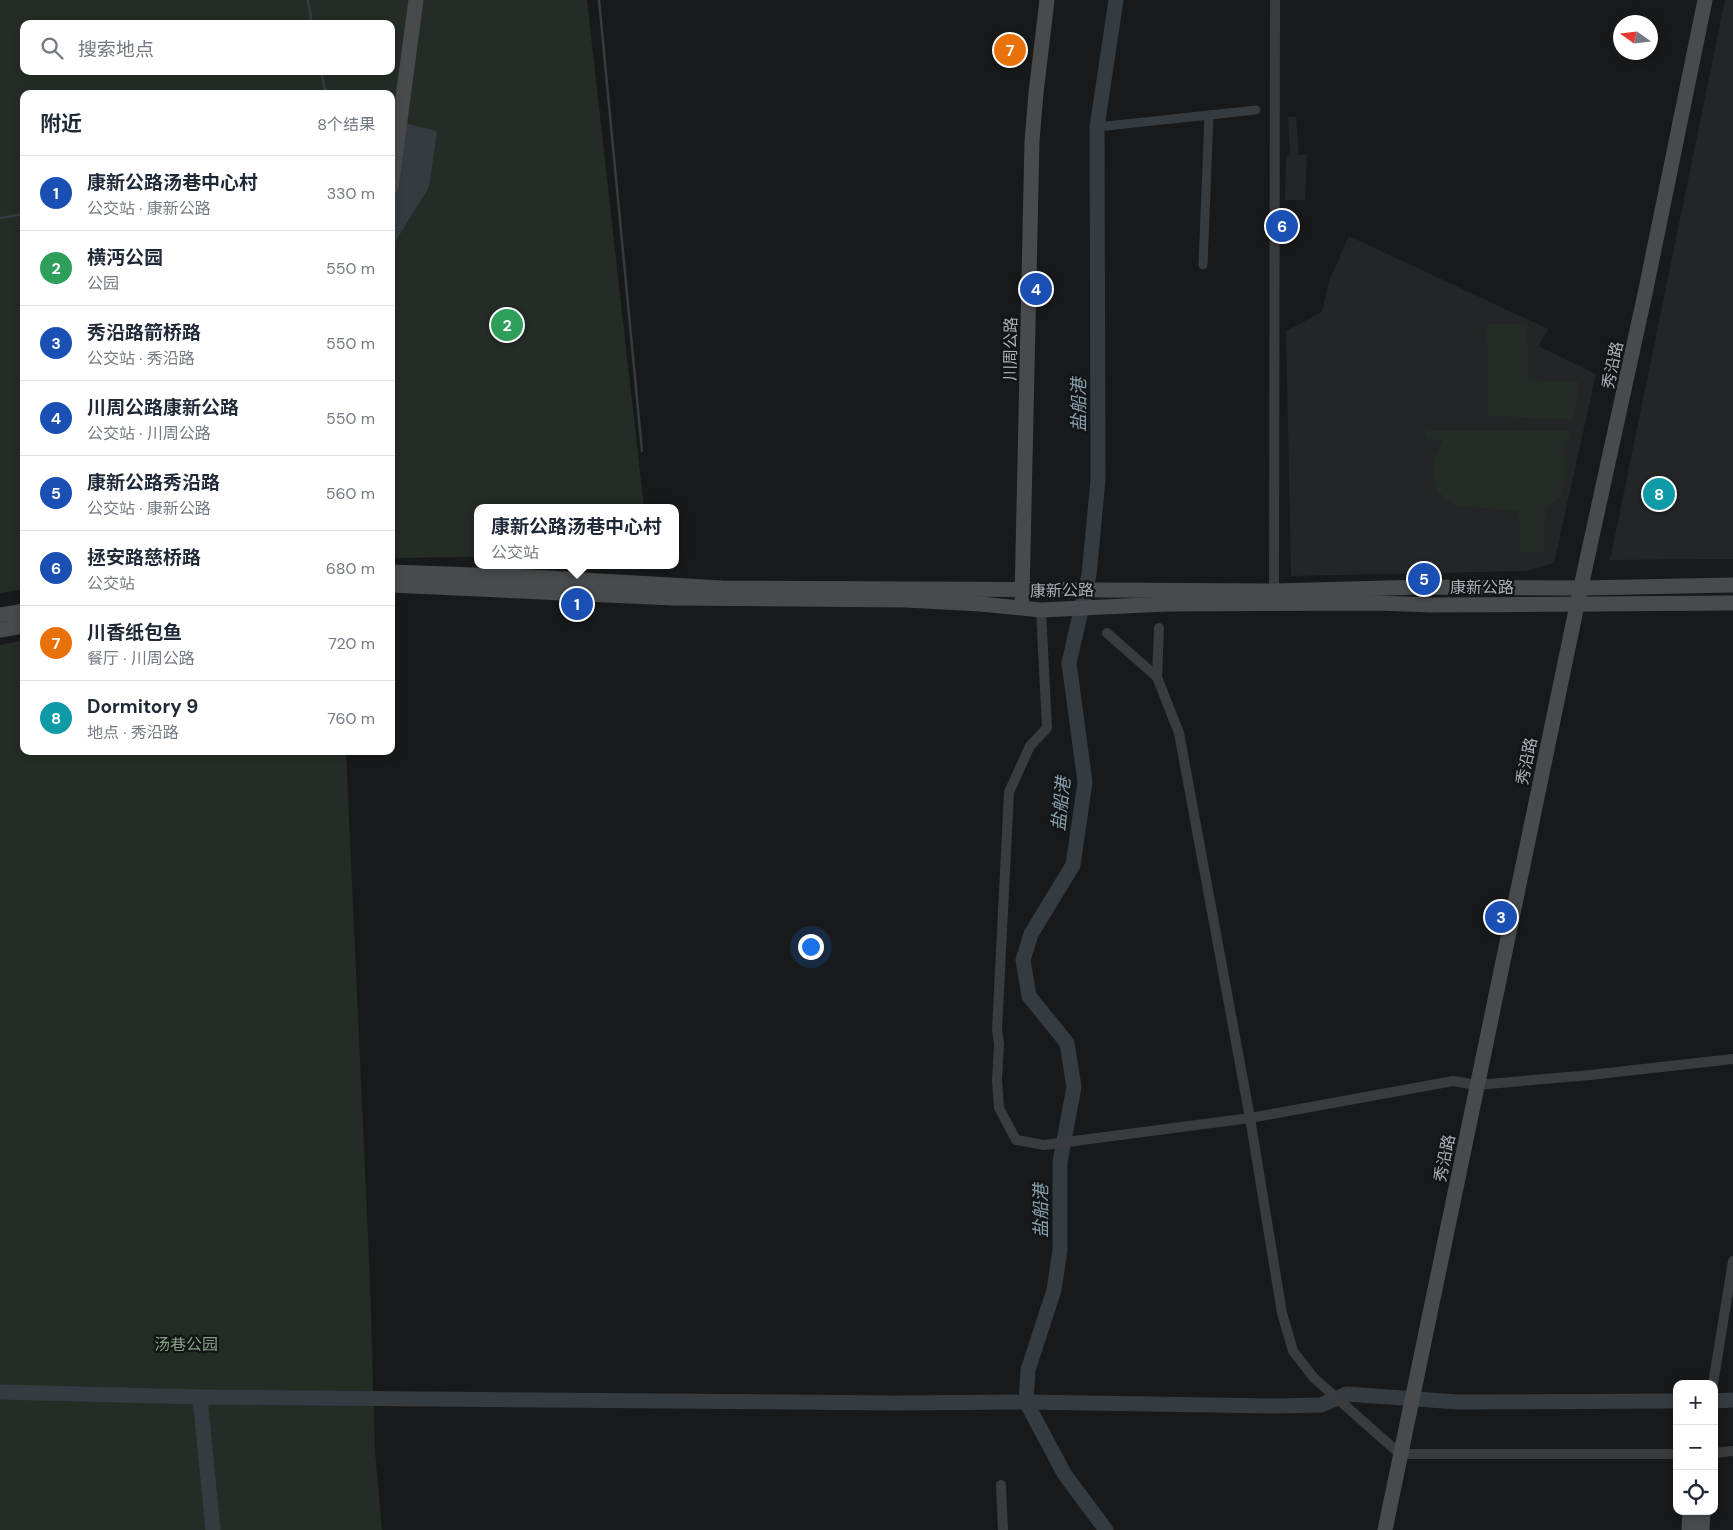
<!DOCTYPE html>
<html lang="zh">
<head>
<meta charset="utf-8">
<style>
  body { margin:0; font-family:"DM Sans","Noto Sans SC",sans-serif; background:#f2f2f3; color:#1f2937 }
  .controls { position:absolute; right:15px; bottom:15px; display:grid; overflow:hidden; border-radius:10px; box-shadow:0 2px 8px #0003 }
  .controls button { width:45px; height:45px; display:grid; place-items:center; padding:0; border:0; border-bottom:1px solid #e0e1e3; background:#fff; color:#1f2937; font:25px sans-serif }
  .compass { position:absolute; left:1613px; top:15px; width:45px; height:45px; border-radius:50%; background:#fff; box-shadow:0 2px 8px #0003; rotate:284deg }
  .you { position:absolute; left:810px; top:946px; width:18px; height:18px; margin:-12px; border:4px solid #fff; border-radius:50%; background:#1a73e8; box-shadow:0 0 0 8px #1a73e833 }
  .badge { display:grid; place-items:center; width:32px; height:32px; border-radius:50%; background:#1a73e8; color:#fff; font-size:16px; font-weight:700 }
  .pin { position:absolute; translate:-50% -50%; border:2px solid #fff; box-shadow:0 1px 5px #0006 }
  .popup { position:absolute; left:474px; top:504px; width:205px; height:65px; box-sizing:border-box; display:grid; place-content:center; border-radius:10px; background:#fff; filter:drop-shadow(0 1px 4px #0005); font-size:16px; white-space:nowrap; color:#747a83 }
  .popup b { font-size:19px; color:#1f2937 }
  .popup::after { content:''; position:absolute; left:50%; top:100%; margin-left:-10px; border:10px solid transparent; border-top-color:#fff }
  .list { margin:0; padding:0; list-style:none }
  h2 { display:flex; justify-content:space-between; align-items:center; height:65px; margin:0; padding:0 20px; font-size:21px }
  h2 small { font-size:16px; font-weight:400; color:#747a83 }
  .list li { display:grid; grid-template-columns:32px 1fr auto; gap:15px; align-items:center; box-sizing:border-box; height:75px; padding:0 20px; border-top:1px solid #e0e1e3 }
  .list b { display:block; font-size:19px; white-space:nowrap }
  .list p { margin:0; font-size:16px; white-space:nowrap; color:#747a83 }
  .list em { font-size:16px; font-style:normal; color:#747a83 }
  .icon { flex:none; width:28px; height:28px; fill:none; stroke:currentColor; stroke-width:2; stroke-linecap:round; stroke-linejoin:round }
  .map { position:relative; flex:none; width:1733px; height:1530px; overflow:hidden }
  .search { position:absolute; background:#fff; box-shadow:0 2px 8px #0003; left:20px; top:20px; width:375px; height:55px; display:flex; align-items:center; gap:12px; box-sizing:border-box; padding:0 18px; border-radius:10px; color:#747a83; font-size:19px }
  .panel { position:absolute; background:#fff; box-shadow:0 2px 8px #0003; left:20px; top:90px; width:375px; height:665px; border-radius:10px }
  .map>svg:first-child { display:block }
</style>
</head>
<body>
<div class="map">
<svg width="1733" height="1530" viewBox="0 0 1733 1530">
  <rect width="100%" height="100%" fill="#18191a"/>
  <g fill="#242527">
    <polygon points="1725,0 1733,0 1733,559 1610,560"/>
    <polygon points="1288,117 1296,117 1299,155 1307,155 1305,200 1285,200 1286,156 1290,155"/>
    <polygon points="1349,236 1548,329 1539,346 1596,374 1554,563 1526,571 1291,576 1286,331 1322,312 1329,281"/>
  </g>
  <g fill="#252c25" fill-rule="evenodd">
    <path d="M0,0h587l57,508h-166v49l-87,1v-464h-367v495l-24,4zM24,24h367v47h-367z"/>
    <polygon points="1487,324 1527,324 1529,380 1579,382 1574,419 1488,416"/>
    <path d="M1427,431h143l-1,9 -5,1c0,15 3,41 -3,54 -4,6 -10,9 -16,12l-1,45h-24l-1,-41 -63,-5 -18,-14 -5,-17 1,-15 8,-20 -15,-1z"/>
    <polygon points="24,640 24,751 346,751 370,1280 375,1451 382,1530 0,1530 0,645"/>
  </g>
  <polygon fill="#343c42" points="391,120 437,131 429,187 395,242 391,236 391,151 397,137 391,126"/>
  <g fill="none" stroke-linecap="round" stroke-linejoin="round">
    <g stroke="#343c42" stroke-width="2.5">
      <polyline points="308,0 312,24"/>
      <polyline points="599,0 642,451"/>
      <polyline points="321,71 326,94"/>
      <polyline points="0,218 24,214"/>
    </g>
    <g stroke="#343c42" stroke-width="9">
      <polyline points="1097,127 1256,110"/>
      <polyline points="1203,265 1209,115"/>
    </g>
    <g stroke="#343c42" stroke-width="15">
      <polyline points="0,1392 200,1397 895,1403 1026,1402 1278,1406 1321,1405 1347,1394 1457,1402 1677,1401"/>
      <polyline points="200,1397 213,1530"/>
      <polyline points="1714,1401 1733,1400"/>
      <polyline points="1106,1530 1065,1475 1026,1402 1028,1370 1054,1290 1060,1250 1060,1162 1074,1087 1067,1043 1029,996 1023,960 1031,934 1073,865 1085,782 1069,663 1089,575 1098,480 1097,127 1116,0"/>
    </g>
    <g stroke="#3a3b3f" stroke-width="10">
      <polyline points="1274,591 1275,0"/>
      <polyline points="1041,610 1047,728 1030,746 1009,792 997,1030 999,1044 997,1080 999,1108 1016,1140 1044,1145 1250,1118 1453,1081 1477,1085 1590,1075 1733,1059"/>
      <polyline points="1107,633 1157,677 1179,733 1250,1118 1282,1313 1293,1351 1314,1378 1400,1454 1677,1454"/>
      <polyline points="1157,677 1159,628"/>
      <polyline points="1713,1384 1733,1261"/>
      <polyline points="1714,1453 1733,1451"/>
      <polyline points="1001,1485 1003,1530"/>
    </g>
    <g stroke="#484a4e" stroke-width="15">
      <polyline points="391,187 416,0"/>
      <polyline points="391,572 531,577 722,588 1274,591 1423,587 1581,588 1733,585"/>
      <polyline points="391,585 673,598 906,600 980,604 1041,610 1167,604 1377,603 1432,605 1733,603"/>
      <polyline points="1022,598 1032,141 1036,93 1047,0"/>
      <polyline points="0,615 24,611"/>
      <polyline points="0,630 24,626"/>
      <polyline points="1385,1530 1577,605 1646,289 1705,0"/>
      <polyline points="1689,1530 1690,1511"/>
      <polyline points="1702,1530 1703,1511"/>
    </g>
  </g>
  <g text-anchor="middle" stroke-width="4.5" stroke-linejoin="round" paint-order="stroke">
    <g font-size="16" fill="#acb1b8" stroke="#131415">
      <text transform="translate(1010 349) rotate(-89)" y="6">川周公路</text>
      <text transform="translate(1612 365) rotate(-78)" y="6">秀沿路</text>
      <text x="1482" y="593">康新公路</text>
      <text transform="translate(1062 590) rotate(-1)" y="6">康新公路</text>
      <text transform="translate(1526 761) rotate(-78)" y="6">秀沿路</text>
      <text transform="translate(1444 1158) rotate(-78)" y="6">秀沿路</text>
    </g>
    <g font-size="16" fill="#87a186" stroke="#131415">
      <text x="186" y="1350">汤巷公园</text>
    </g>
    <g font-size="18" font-style="italic" fill="#88a1af" stroke="#131415">
      <text transform="translate(1079 405) rotate(-90)" y="6">盐船港</text>
      <text transform="translate(1061 804) rotate(-84)" y="6">盐船港</text>
      <text transform="translate(1041 1211) rotate(-90)" y="6">盐船港</text>
    </g>
  </g>
</svg>
<div class="controls">
<button>+</button>
<button>−</button>
<button><svg class="icon" aria-label="locate" viewBox="0 0 24 24"><circle cx="12" cy="12" r="6"/><path d="M12 2v4M12 18v4M2 12h4M18 12h4"/></svg></button>
</div>
<svg class="compass" viewBox="-18 -18 36 36"><path d="M0-13l5 13h-10z" fill="#e53935"/><path d="M0 13l5-13h-10z" fill="#747a83"/></svg>
<div class="you"></div>
<div class="pin badge" style="left:577px;top:604px;background:#1a4fb4">1</div>
<div class="popup"><b>康新公路汤巷中心村</b>公交站</div>
<div class="pin badge" style="left:507px;top:325px;background:#2e9e5b">2</div>
<div class="pin badge" style="left:1501px;top:917px;background:#1a4fb4">3</div>
<div class="pin badge" style="left:1036px;top:289px;background:#1a4fb4">4</div>
<div class="pin badge" style="left:1424px;top:579px;background:#1a4fb4">5</div>
<div class="pin badge" style="left:1282px;top:226px;background:#1a4fb4">6</div>
<div class="pin badge" style="left:1010px;top:50px;background:#e8710a">7</div>
<div class="pin badge" style="left:1659px;top:494px;background:#0f9aa8">8</div>
<div class="search"><svg class="icon" aria-label="search" viewBox="0 0 24 24"><circle cx="10" cy="10" r="6"/><path d="M15 15l6 6"/></svg>搜索地点</div>
<section class="panel">
<h2>附近<small>8个结果</small></h2>
<ul class="list">
<li><span class="badge" style="background:#1a4fb4">1</span><div><b>康新公路汤巷中心村</b><p>公交站 · 康新公路</p></div><em>330 m</em></li>
<li><span class="badge" style="background:#2e9e5b">2</span><div><b>横沔公园</b><p>公园</p></div><em>550 m</em></li>
<li><span class="badge" style="background:#1a4fb4">3</span><div><b>秀沿路箭桥路</b><p>公交站 · 秀沿路</p></div><em>550 m</em></li>
<li><span class="badge" style="background:#1a4fb4">4</span><div><b>川周公路康新公路</b><p>公交站 · 川周公路</p></div><em>550 m</em></li>
<li><span class="badge" style="background:#1a4fb4">5</span><div><b>康新公路秀沿路</b><p>公交站 · 康新公路</p></div><em>560 m</em></li>
<li><span class="badge" style="background:#1a4fb4">6</span><div><b>拯安路慈桥路</b><p>公交站</p></div><em>680 m</em></li>
<li><span class="badge" style="background:#e8710a">7</span><div><b>川香纸包鱼</b><p>餐厅 · 川周公路</p></div><em>720 m</em></li>
<li><span class="badge" style="background:#0f9aa8">8</span><div><b>Dormitory 9</b><p>地点 · 秀沿路</p></div><em>760 m</em></li>
</ul>
</section>
</div>
</body>
</html>
